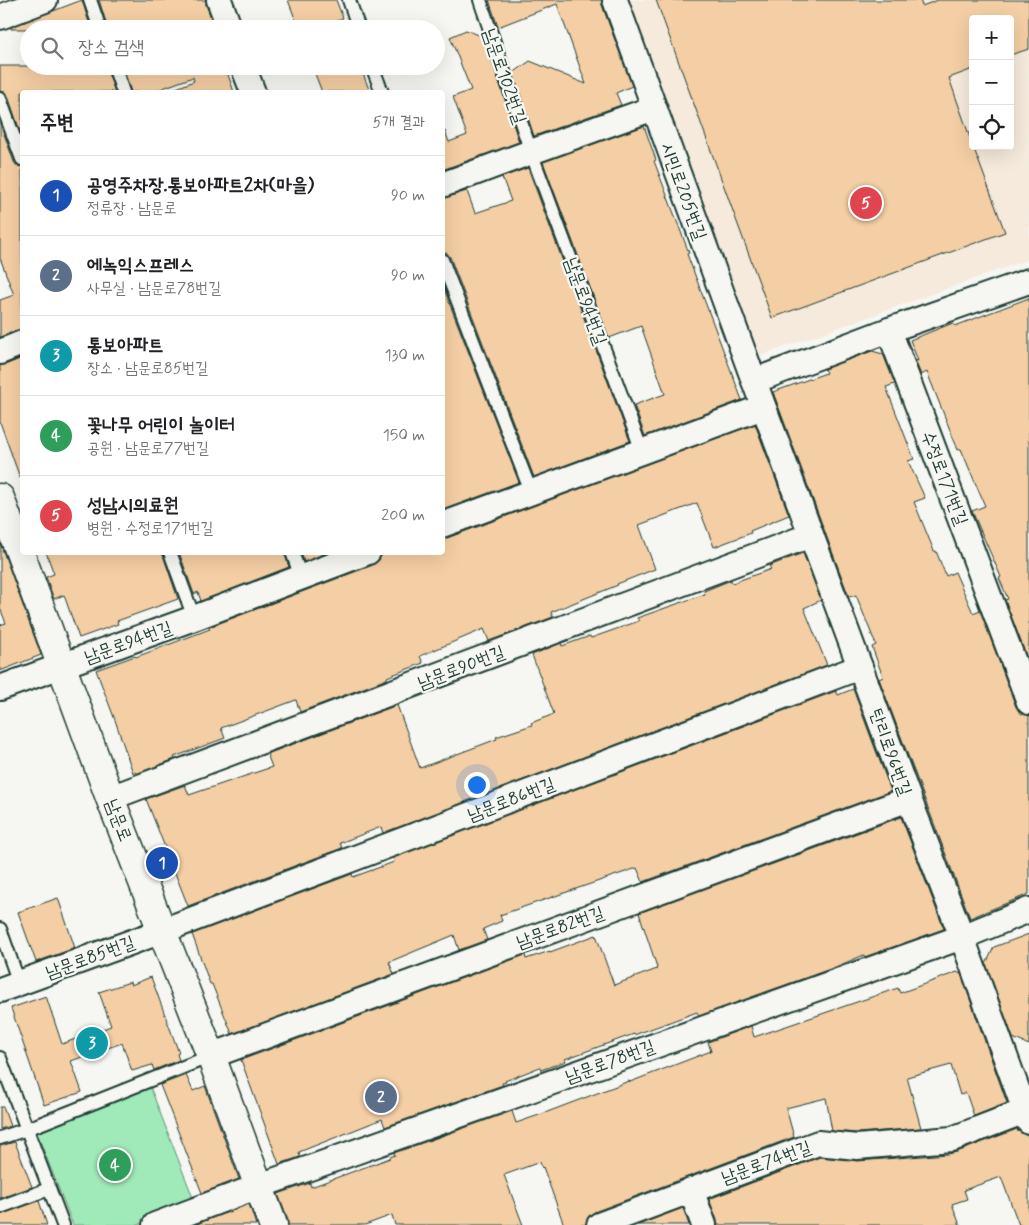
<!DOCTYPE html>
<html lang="ko">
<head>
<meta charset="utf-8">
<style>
  body { margin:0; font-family:Mynerve,"Poor Story",sans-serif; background:#f6f6f6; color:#202124 }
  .controls { position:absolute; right:15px; top:15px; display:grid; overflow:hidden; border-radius:5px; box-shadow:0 5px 20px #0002 }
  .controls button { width:45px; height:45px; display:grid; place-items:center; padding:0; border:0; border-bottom:1px solid #e0e0e0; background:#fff; color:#202124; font:25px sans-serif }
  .you { position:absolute; left:476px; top:784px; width:18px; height:18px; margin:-12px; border:4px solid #fff; border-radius:50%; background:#1a73e8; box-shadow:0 0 0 8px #1a73e833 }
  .badge { display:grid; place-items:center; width:32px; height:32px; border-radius:50%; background:#d93025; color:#fff; font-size:16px; font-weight:700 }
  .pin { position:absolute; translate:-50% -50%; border:2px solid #fff; box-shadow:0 1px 5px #0006 }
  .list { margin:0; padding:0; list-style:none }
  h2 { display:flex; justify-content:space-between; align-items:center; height:65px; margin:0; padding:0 20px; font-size:21px }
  h2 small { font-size:16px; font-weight:400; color:#757577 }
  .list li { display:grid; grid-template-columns:32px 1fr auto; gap:15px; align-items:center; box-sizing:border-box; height:80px; padding:0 20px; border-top:1px solid #e0e0e0 }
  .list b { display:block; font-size:19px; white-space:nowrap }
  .list p { margin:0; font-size:16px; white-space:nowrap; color:#757577 }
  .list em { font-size:16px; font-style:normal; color:#757577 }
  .icon { flex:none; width:28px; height:28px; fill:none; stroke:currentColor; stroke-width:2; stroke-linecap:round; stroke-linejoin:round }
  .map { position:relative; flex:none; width:1029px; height:1225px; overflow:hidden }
  .search { position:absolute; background:#fff; box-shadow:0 5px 20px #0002; left:20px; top:20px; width:425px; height:55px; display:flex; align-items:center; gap:12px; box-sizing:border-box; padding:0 18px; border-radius:28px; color:#757577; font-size:19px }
  .panel { position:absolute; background:#fff; box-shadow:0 5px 20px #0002; left:20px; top:90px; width:425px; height:465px; border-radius:5px }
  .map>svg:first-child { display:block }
</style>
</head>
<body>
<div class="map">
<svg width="1029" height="1225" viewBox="0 0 1029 1225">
  <rect width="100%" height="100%" fill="#f6f6f2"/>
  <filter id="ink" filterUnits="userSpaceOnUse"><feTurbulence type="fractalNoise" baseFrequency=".02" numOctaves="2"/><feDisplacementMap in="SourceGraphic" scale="10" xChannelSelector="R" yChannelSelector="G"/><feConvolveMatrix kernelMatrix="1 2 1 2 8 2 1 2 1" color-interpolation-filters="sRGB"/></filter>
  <g filter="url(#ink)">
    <path fill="#f5eadb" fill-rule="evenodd" d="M628,0h401v259l-270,97zM973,19h37v127h-37z"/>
    <polygon fill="#a0e9b8" stroke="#609376" points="149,1084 195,1203 138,1225 73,1225 35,1128"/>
    <g fill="#f4cea4" stroke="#1f3d34">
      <polygon points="82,0 91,29 11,29 11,27"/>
      <polygon points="99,0 206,0 206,5 214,25 204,29 108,29"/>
      <polygon points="288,0 336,0 343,18 315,29 299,29"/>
      <polygon points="489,0 602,0 602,5 632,86 616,93 621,105 534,136 513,73 530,61 586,84 557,4 498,27"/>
      <polygon points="656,0 920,0 922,6 938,0 1029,0 1029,49 1010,55 1010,19 973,19 973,69 949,78 973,146 1005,232 772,318"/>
      <polygon points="466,30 484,37 519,142 442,170 442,131 445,131 449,142 467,135 453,97 471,90 450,37"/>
      <polygon points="0,66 104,66 107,73 108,73 115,92 22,92 22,137 8,96 5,92 0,91"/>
      <polygon points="125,66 216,66 216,68 215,69 217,72 226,69 234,92 169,92 169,91 194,81 193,77 152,92 131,92 123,67"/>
      <polygon points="312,66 360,66 370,92 322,92"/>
      <polygon points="0,123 14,162 17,166 22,167 22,329 17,330 0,337 0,300 14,295 0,258"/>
      <polygon points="644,126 656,160 654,161 689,253 687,254 742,400 645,436 634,405 665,394 641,326 609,338 543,162"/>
      <polygon points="528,168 630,441 534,477 450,257 447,253 442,252 442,198 467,191 475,213 511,201 502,177"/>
      <polygon points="442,284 519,482 442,510"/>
      <polygon points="1029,298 1029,663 1005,600 1008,599 999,578 1001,577 972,511 985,506 961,449 958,450 927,372 921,375 915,360 918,361 910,340 953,323 955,326"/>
      <polygon points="872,351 883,354 895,384 886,387 914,459 908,461 925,498 914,502 934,551 936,551 946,576 955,572 973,613 980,610 1016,707 1021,713 1029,715 1029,894 970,918 879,679 883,677 872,647 876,645 856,595 849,597 773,392 826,373 824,369"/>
      <polygon points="22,358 22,477 20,478 0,422 0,365 5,365"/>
      <polygon points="755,424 789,515 750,531 751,533 714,547 697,503 639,525 655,569 617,584 618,585 551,612 553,617 489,641 484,629 420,656 423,663 387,677 387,679 300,712 296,700 221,728 225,738 174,757 175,759 136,774 135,772 133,773 115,720 96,670 135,656 136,657 210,629 209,627 373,565 379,560 381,552 442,552 442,538 447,538"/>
      <polygon points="0,543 41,655 0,671 0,625 6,623 0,608"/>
      <polygon points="46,552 162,552 178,599 117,621 118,624 79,638 64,595 54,599 46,577 54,574"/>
      <polygon points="179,552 284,552 289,567 201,601 198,592 194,594"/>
      <polygon points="301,552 328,552 304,562"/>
      <polygon points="803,553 821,600 804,608 827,665 383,833 381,827 340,843 342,848 188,906 146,799 185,785 189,795 272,767 267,754 397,705 420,768 497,739 496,737 532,725 531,723 554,714 532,655 561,643 562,646 590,636 591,638 639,621 637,618 705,594 704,591 731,580 732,583 771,569 769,566"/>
      <polygon points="853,689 891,791 643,882 637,868 500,915 502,921 483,929 487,940 459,950 454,935 389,962 394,974 232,1034 212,984 210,984 192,934 352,874 353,877 394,862 393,858 836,691 838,695"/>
      <polygon points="901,817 944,929 865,957 864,955 833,968 699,1016 697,1012 634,1035 634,1034 565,1059 566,1061 541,1070 540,1067 505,1081 506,1082 502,1083 503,1085 385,1127 382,1119 299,1152 300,1157 279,1164 241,1060 525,955 526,959 550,951 550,952 596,935 614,985 657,969 656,968 657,967 639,913"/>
      <polygon points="58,898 75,948 36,962 18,912"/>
      <polygon points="1029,934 1029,1045 1013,1038 986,964 994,947"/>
      <polygon points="957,972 961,974 1007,1103 974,1116 966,1093 960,1095 951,1065 907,1077 921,1128 857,1133 832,1131 826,1098 786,1108 794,1137 594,1212 588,1217 586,1225 564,1225 543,1167 542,1168 540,1162 504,1175 523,1225 395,1225 392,1215 365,1225 288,1225 288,1220 278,1194 310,1183 311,1187 390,1158 390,1157 395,1155 394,1153 512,1111 516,1123 542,1114 629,1081 630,1082 711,1051 708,1042 751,1026 754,1037 898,988 900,993"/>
      <polygon points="151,977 179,1053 177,1054 179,1060 154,1070 152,1065 132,1071 122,1043 71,1061 82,1092 44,1105 11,1008 46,996 62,1044 111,1026 99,992 130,982 131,985"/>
      <polygon points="186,1075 193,1091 205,1086 239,1179 202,1193 160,1085"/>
      <polygon points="0,1107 3,1107 10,1126 0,1129"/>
      <polygon points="1017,1129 1018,1132 1019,1131 1026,1135 1029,1135 1029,1225 1019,1225 1001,1177 964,1190 967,1199 952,1204 960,1225 717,1225 717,1220 709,1199 820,1157 858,1161 948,1154 957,1152"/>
      <polygon points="15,1142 32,1187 0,1198 0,1146"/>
      <polygon points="39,1201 47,1225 0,1225 0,1215"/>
      <polygon points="249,1204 256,1225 194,1225"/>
      <polygon points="683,1208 689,1225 638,1225"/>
    </g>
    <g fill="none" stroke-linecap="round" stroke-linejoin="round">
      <defs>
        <g id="lane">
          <polyline points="90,0 100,29"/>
          <polyline points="349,0 359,29"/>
          <polyline points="480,0 531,152 642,451"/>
          <polyline points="114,66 123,92"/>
          <polyline points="372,66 382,92"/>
          <polyline points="0,99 22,159"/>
          <polyline points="442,260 531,492"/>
          <polyline points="170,552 194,618"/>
          <polyline points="292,552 301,577"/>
          <polyline points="0,929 19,983"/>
          <polyline points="0,1058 63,1225"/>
          <polyline points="0,1138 27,1129 211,1056"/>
          <polyline points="0,1207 49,1189"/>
        </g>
        <g id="street">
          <polyline points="219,0 230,29"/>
          <polyline points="615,0 754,381 909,799 962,937 1029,1122"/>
          <polyline points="0,17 45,0"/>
          <polyline points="243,66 253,92"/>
          <polyline points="442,185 531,152 654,108"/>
          <polyline points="889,330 1029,702"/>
          <polyline points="0,352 22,343"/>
          <polyline points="754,381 889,330 1029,281"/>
          <polyline points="442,525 763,407"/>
          <polyline points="0,688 194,618 368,552"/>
          <polyline points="110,798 811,535"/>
          <polyline points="0,990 162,931 860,667"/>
          <polyline points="211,1056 909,799"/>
          <polyline points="691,1190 704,1225"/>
          <polyline points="155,1225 259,1186 962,937 1029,910"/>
          <polyline points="599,1225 818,1143 857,1147 952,1139 1025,1111"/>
        </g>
        <polyline id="secondary" points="0,498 110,798 211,1056 273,1225"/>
      </defs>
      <use href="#lane" stroke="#1f3d34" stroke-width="16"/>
      <use href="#street" stroke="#1f3d34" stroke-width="28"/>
      <use href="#secondary" stroke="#1f3d34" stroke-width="31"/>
      <use href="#lane" stroke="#f6f6f2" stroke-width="12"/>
      <use href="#street" stroke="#f6f6f2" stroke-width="24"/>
      <use href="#secondary" stroke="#f6f6f2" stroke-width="28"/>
    </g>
  </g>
  <g text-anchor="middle" stroke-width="4.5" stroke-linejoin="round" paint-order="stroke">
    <g font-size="18" fill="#1f3d34" stroke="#f6f6f2">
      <text transform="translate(505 76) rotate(71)" y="6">남문로102번길</text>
      <text transform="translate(684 191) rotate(70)" y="6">시민로205번길</text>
      <text transform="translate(586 301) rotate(70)" y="6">남문로94번길</text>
      <text transform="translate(945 478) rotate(69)" y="6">수정로171번길</text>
      <text transform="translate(128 642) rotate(-20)" y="6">남문로94번길</text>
      <text transform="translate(461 667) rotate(-21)" y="6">남문로90번길</text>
      <text transform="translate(891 752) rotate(70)" y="6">탄리로96번길</text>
      <text transform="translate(511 799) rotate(-21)" y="6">남문로86번길</text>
      <text transform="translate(119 820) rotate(69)" y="6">남문로</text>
      <text transform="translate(560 927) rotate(-20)" y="6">남문로82번길</text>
      <text transform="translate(90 957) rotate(-20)" y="6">남문로85번길</text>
      <text transform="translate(610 1061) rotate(-20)" y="6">남문로78번길</text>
      <text transform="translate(766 1162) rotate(-20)" y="6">남문로74번길</text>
    </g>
  </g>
</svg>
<div class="controls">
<button>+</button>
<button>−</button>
<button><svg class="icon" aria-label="locate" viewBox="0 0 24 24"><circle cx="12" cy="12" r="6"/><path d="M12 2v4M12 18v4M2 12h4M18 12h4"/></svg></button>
</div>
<div class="you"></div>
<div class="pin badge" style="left:162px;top:863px;background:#1a4fb4">1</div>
<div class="pin badge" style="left:381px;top:1097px;background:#5c6f8a">2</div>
<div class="pin badge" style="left:92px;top:1043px;background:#0f9aa8">3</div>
<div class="pin badge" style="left:115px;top:1165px;background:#2e9e5b">4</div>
<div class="pin badge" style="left:866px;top:203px;background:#e0444e">5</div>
<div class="search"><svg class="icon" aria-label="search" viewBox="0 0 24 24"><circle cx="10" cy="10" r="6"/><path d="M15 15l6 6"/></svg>장소 검색</div>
<section class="panel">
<h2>주변<small>5개 결과</small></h2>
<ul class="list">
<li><span class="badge" style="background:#1a4fb4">1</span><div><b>공영주차장.통보아파트2차(마을)</b><p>정류장 · 남문로</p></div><em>90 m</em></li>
<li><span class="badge" style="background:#5c6f8a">2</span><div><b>에녹익스프레스</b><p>사무실 · 남문로78번길</p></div><em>90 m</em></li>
<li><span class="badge" style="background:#0f9aa8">3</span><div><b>통보아파트</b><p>장소 · 남문로85번길</p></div><em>130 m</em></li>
<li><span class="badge" style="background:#2e9e5b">4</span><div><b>꽃나무 어린이 놀이터</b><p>공원 · 남문로77번길</p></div><em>150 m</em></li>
<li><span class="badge" style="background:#e0444e">5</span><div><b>성남시의료원</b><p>병원 · 수정로171번길</p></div><em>200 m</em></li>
</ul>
</section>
</div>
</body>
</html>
